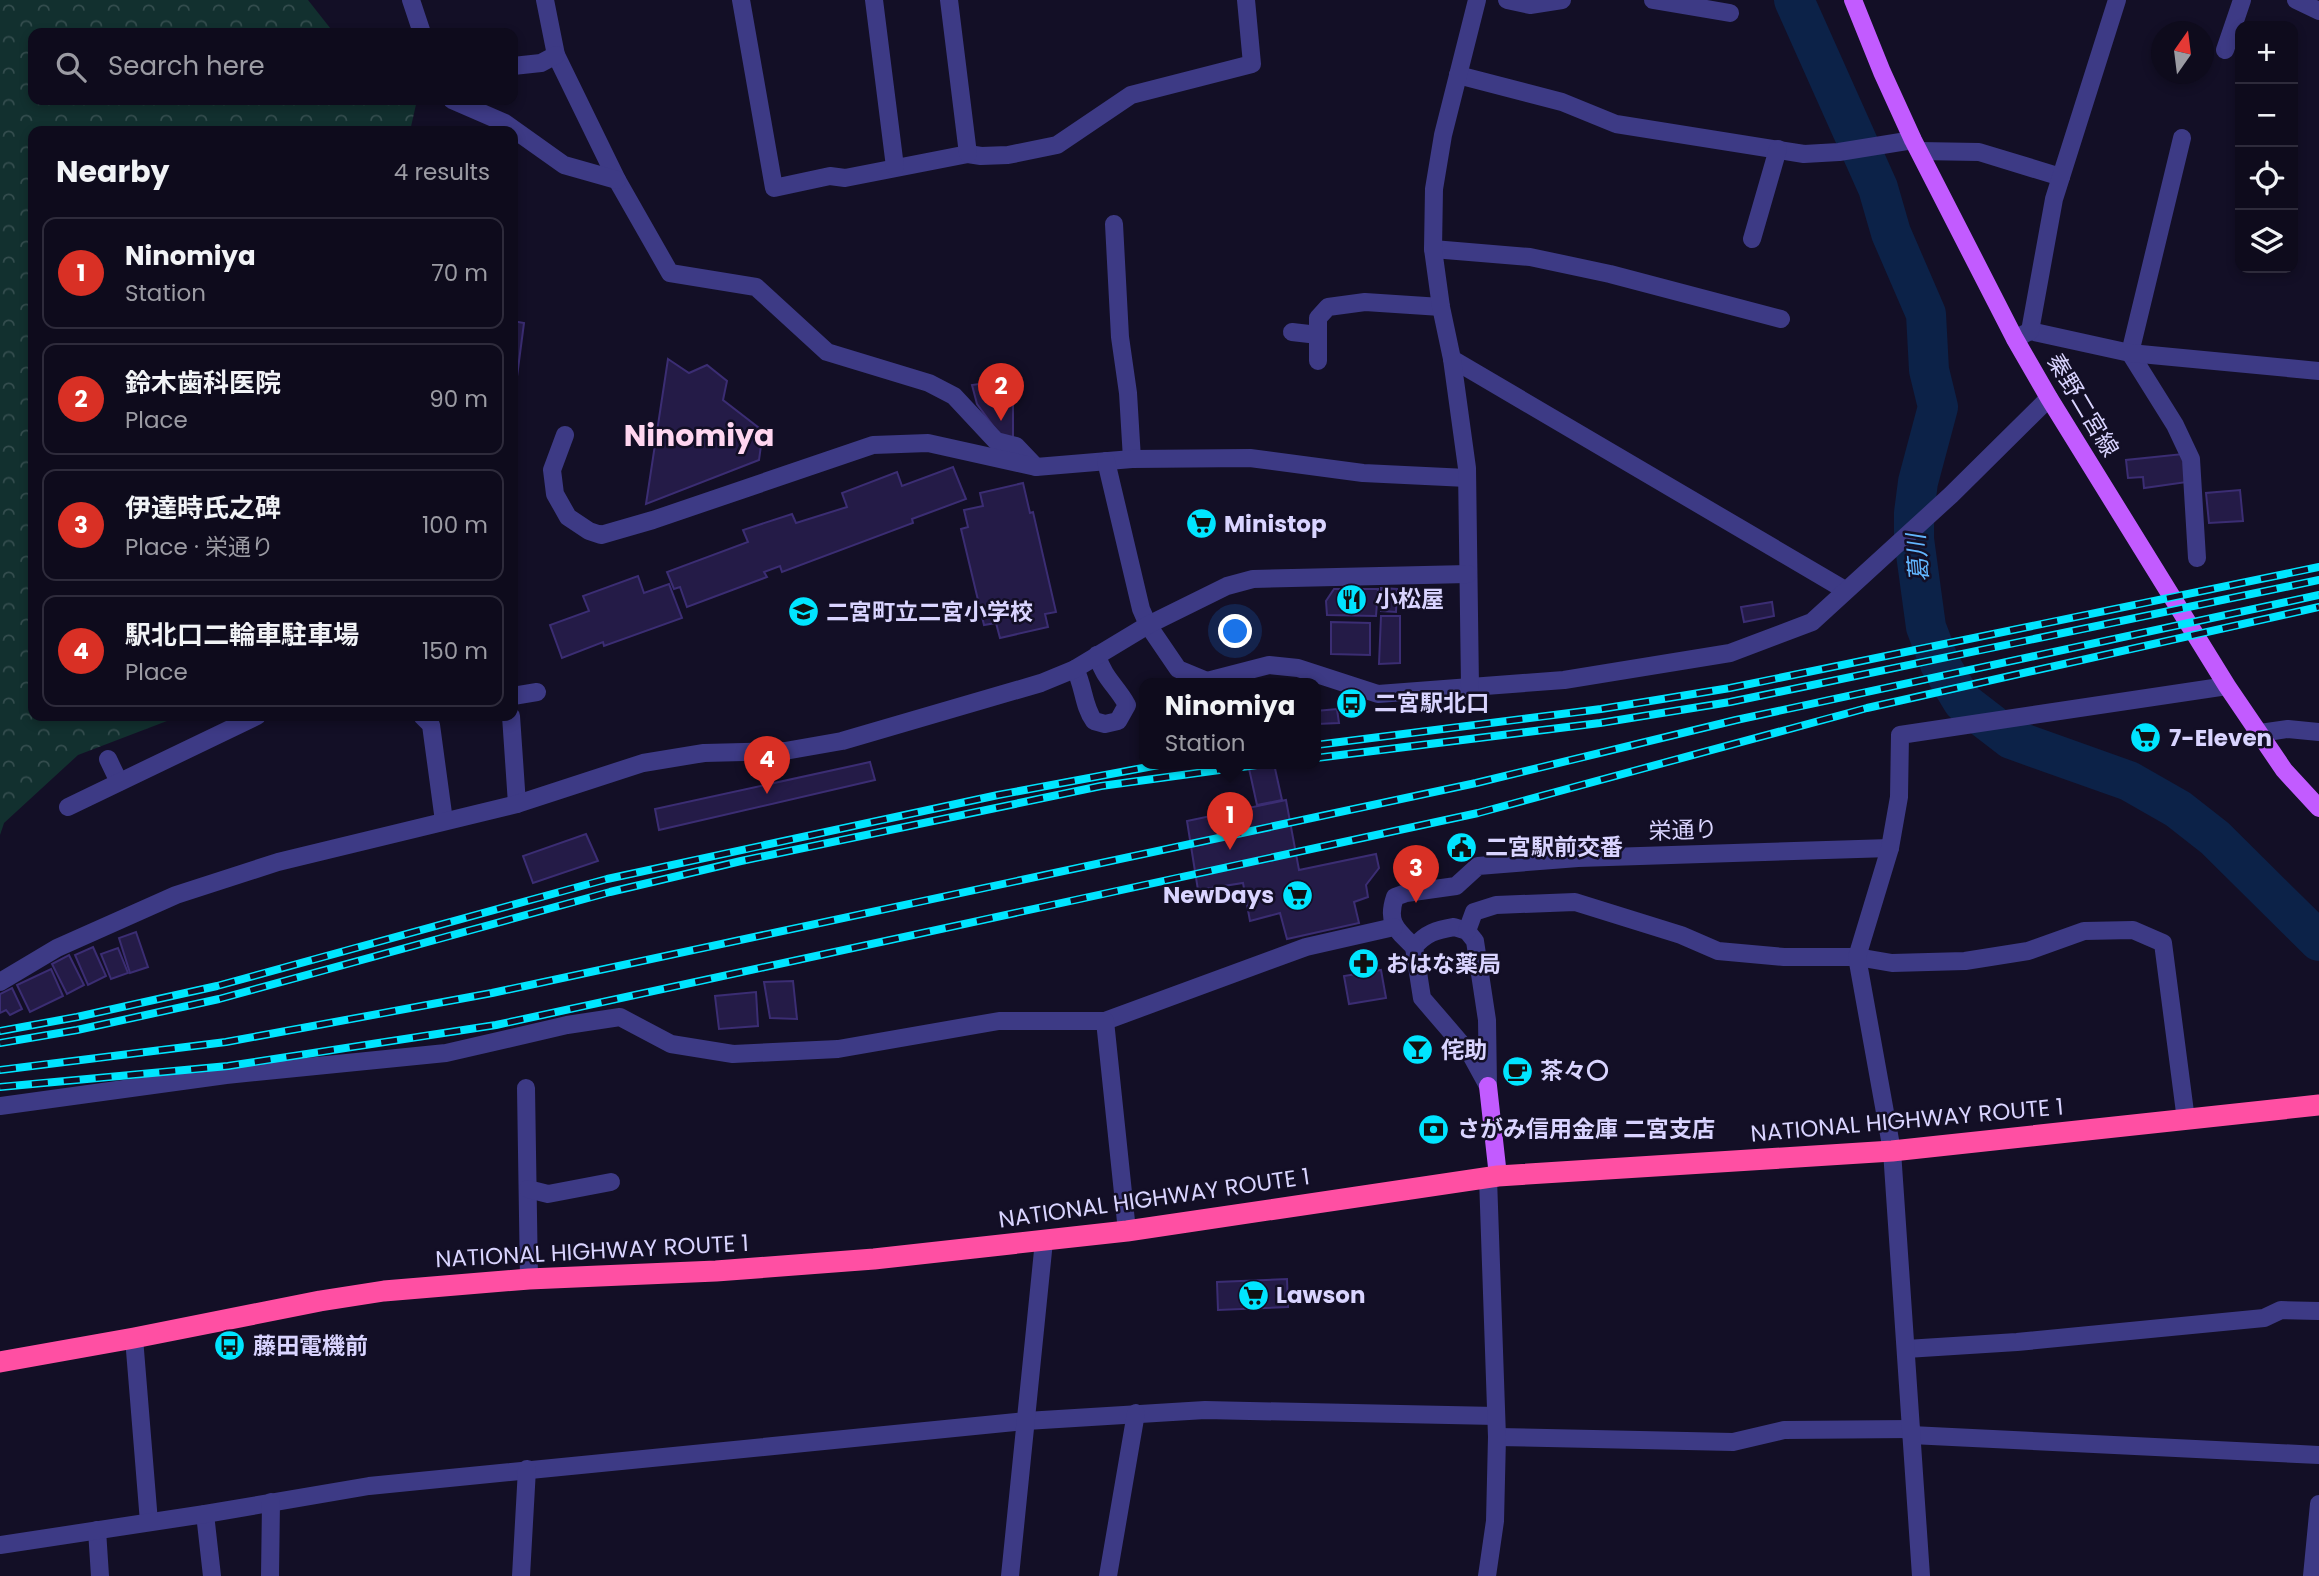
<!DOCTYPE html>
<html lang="en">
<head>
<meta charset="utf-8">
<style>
  body { margin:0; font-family:Poppins,"Noto Sans JP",sans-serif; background:#171425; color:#f1f3f6 }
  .controls { position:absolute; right:21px; top:21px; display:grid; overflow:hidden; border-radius:14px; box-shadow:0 4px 10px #0003 }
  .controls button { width:63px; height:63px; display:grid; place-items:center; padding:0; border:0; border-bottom:2px solid #2e2b3b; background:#0e0b1c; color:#f1f3f6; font:35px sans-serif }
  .compass { position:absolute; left:2151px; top:21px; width:63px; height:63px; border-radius:50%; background:#0e0b1c; box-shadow:0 4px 10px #0003; rotate:14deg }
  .you { position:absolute; left:1236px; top:632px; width:24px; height:24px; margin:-18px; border:5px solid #fff; border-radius:50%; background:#1a73e8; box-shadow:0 0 0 10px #1a73e833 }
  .badge { display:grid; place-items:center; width:46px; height:46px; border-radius:50%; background:#d93025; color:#fff; font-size:23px; font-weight:700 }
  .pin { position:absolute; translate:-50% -58px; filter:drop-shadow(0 2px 4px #0008) }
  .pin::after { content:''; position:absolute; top:37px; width:24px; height:21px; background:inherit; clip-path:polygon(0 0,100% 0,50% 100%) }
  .popup { position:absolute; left:1139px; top:678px; width:182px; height:91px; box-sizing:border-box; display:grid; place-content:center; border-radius:14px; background:#0e0b1c; filter:drop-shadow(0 2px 5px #0005); font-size:23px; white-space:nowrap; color:#9b9ba3 }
  .popup b { font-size:26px; color:#f1f3f6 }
  .popup::after { content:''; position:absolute; left:50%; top:100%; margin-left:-14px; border:14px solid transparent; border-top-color:#0e0b1c }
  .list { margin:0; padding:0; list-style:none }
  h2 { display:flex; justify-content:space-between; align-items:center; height:91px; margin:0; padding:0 28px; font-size:30px }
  h2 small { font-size:23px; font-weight:400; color:#9b9ba3 }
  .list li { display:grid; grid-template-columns:46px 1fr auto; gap:21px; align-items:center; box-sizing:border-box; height:112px; margin:0 14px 14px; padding:0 14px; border:2px solid #2e2b3b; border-radius:14px }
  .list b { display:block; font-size:26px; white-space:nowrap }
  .list p { margin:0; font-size:23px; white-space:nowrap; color:#9b9ba3 }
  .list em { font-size:23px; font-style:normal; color:#9b9ba3 }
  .icon { flex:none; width:38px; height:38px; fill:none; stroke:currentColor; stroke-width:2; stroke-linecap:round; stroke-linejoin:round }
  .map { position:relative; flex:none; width:2319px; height:1576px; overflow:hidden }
  .search { position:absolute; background:#0e0b1c; box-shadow:0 4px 10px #0003; left:28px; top:28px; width:490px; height:77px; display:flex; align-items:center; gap:18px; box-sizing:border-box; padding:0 24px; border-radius:14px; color:#9b9ba3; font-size:26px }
  .panel { position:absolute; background:#0e0b1c; box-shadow:0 4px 10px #0003; left:28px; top:126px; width:490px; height:595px; border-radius:14px }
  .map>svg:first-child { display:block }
</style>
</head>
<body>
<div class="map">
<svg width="2319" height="1576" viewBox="0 0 2319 1576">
  <defs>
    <pattern id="forest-crowns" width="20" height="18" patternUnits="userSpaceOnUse" patternTransform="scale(1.75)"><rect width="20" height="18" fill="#12302f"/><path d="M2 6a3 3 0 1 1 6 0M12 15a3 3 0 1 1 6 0" fill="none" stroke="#344d4e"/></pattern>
  </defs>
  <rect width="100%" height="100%" fill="#130f26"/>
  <polygon fill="url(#forest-crowns)" points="0,0 308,0 334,33 33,33 33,100 417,100 410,131 33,131 33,716 180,716 78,755 4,823 0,835"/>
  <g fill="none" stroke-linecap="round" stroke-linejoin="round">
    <polyline stroke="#0c2248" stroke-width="40" points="1794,0 1878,188 1891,233 1926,314 1929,370 1938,407 1918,482 1914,513 1914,539 1926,627 1940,664 1963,702 2011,739 2129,781 2178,809 2215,838 2319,941"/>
  </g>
  <g fill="#241b47" stroke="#3b2d73" stroke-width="2">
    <polygon points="513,321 524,323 513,407"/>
    <polygon points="668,359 689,373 707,365 727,381 723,400 763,431 759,460 646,504"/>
    <polygon points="1013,379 1013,438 1002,438 977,404 972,385"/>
    <polygon points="2183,454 2187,482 2144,488 2143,477 2128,478 2126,460"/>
    <polygon points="953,467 966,499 912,519 913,523 782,572 780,566 764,572 767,577 687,607 680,587 674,589 667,572 748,542 743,530 792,514 796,523 847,507 842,493 897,472 902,486"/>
    <polygon points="1023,483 1030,513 1033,512 1056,612 1045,614 1048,627 1000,638 996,623 984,625 961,529 968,527 964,510 983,506 980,493"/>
    <polygon points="2240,490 2243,521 2209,523 2206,493"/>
    <polygon points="638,576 644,593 669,584 682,618 604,646 603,642 562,658 550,625 589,611 583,596"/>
    <polygon points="1381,588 1397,589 1396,612 1381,611"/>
    <polygon points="1334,589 1378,589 1376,616 1327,615 1326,601"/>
    <polygon points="1772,602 1774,616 1744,622 1741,607"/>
    <polygon points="1381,616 1400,616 1400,663 1379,664"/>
    <polygon points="1331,622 1370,623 1370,655 1331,654"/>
    <polygon points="1337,709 1339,723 1317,724 1316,711"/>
    <polygon points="870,762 875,780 659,830 655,809"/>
    <polygon points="1248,764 1274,764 1282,800 1257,805"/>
    <polygon points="1286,800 1299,870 1376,854 1379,868 1366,885 1368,897 1354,902 1359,923 1287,939 1280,913 1250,921 1243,883 1198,890 1187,821"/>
    <polygon points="586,834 598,861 533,883 523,856"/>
    <polygon points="1470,840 1470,852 1454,853 1453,841"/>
    <polygon points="136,932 148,967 130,973 119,938"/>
    <polygon points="93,947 106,976 88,985 75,955"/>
    <polygon points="118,948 128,973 111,979 101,954"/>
    <polygon points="69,955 84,985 67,994 52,964"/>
    <polygon points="51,969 63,996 30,1012 17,985"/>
    <polygon points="1381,970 1386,998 1349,1004 1344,976"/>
    <polygon points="793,981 797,1019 770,1018 764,982"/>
    <polygon points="12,988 22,1009 10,1015 6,1010 0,1013 0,994"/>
    <polygon points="756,992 758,1026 719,1029 715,996"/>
    <polygon points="1287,1279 1288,1307 1218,1310 1217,1282"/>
  </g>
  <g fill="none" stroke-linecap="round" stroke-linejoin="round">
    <g stroke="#3d3a85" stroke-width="18">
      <polyline points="411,0 422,33"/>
      <polyline points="545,0 556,55 617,180 670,273 756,287 827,352 929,383 954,396 996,441 1016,446 1036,467"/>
      <polyline points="741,0 774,188 830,176 845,178 968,154 981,156 1008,155 1057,145 1131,95 1252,64 1246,0"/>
      <polyline points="874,0 895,167"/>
      <polyline points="949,0 968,154"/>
      <polyline points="1507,0 1530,5 1562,0"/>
      <polyline points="1653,0 1730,13"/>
      <polyline points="2296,0 2319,11"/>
      <polyline points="2225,50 2242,0"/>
      <polyline points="513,66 541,63 556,55"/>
      <polyline points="1458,75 1562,102 1616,124 1804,154 1839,152 1913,140"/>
      <polyline points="452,100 505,123 564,165 617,180"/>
      <polyline points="2182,138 2130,353 2175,425 2191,459 2197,558"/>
      <polyline points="1919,151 1979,152 2061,177"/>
      <polyline points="1114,224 1120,337 1128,393 1132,459"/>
      <polyline points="1752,239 1778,149"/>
      <polyline points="1433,249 1530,257 1610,274 1781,319"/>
      <polyline points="2030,331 2130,353 2319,371"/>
      <polyline points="1292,332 1318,335"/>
      <polyline points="2015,339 2030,331 2054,199 2117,0"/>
      <polyline points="1452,359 1845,590"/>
      <polyline points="1318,361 1318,318 1328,307 1365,302 1441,307"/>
      <polyline points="565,435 552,470 555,494 568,517 589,531 601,535 653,520 873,445 928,443 1036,467 1132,459 1250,458 1363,473 1467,478"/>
      <polyline points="1106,461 1141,609 1148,625 1178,669 1207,681 1269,665 1298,668 1378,694 1564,680 1730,653 1812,622 1951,495 2049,398"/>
      <path d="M1075,669c9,17 8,37 19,52l11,3 13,-3 9,-16c-11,-20 -23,-26 -30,-50"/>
      <polyline points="1470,687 1467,468 1452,359 1441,307 1433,249 1434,189 1443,135 1477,0"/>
      <polyline points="513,696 537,692"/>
      <polyline points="422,716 431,725 444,821"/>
      <polyline points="511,716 517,804"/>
      <polyline points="2260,733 2288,729 2319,732"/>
      <polyline points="108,759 119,782"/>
      <polyline points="68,807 257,716"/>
      <path d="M1454,927l13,4 8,10 12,79 1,66 -17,-31 -49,-57 -8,-51c12,-14 22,-17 40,-20z"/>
      <polyline points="1467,931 1474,912 1496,905 1575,902 1681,935 1718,951 1784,957 1857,957 1892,963 1965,961 2028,951 2084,931 2133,930 2163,943 2186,1120"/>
      <path d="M1414,947c-17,-17 -28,-24 -19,-50l11,-4 50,-7 22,-20 100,-8 312,-10"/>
      <polyline points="0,982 57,948 176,895 278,862 517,804 643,763 704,753 785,751 842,741 1041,683 1075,669 1148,625 1227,586 1253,579 1468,574"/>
      <polyline points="1105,1021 1306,947 1394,927"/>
      <polyline points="526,1088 529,1279"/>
      <polyline points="0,1106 226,1075 446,1053 567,1025 620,1017 671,1044 733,1054 838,1049 999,1021 1105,1021 1127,1231"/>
      <polyline points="528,1189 548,1194 611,1182"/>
      <polyline points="134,1338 149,1522"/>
      <polyline points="1906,1349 2017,1342 2264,1318 2281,1310 2319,1311"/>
      <polyline points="1911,1435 2319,1455"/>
      <polyline points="1497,1437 1733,1442 1784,1430 1911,1429"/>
      <polyline points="205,1514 212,1576"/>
      <polyline points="97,1530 100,1576"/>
      <polyline points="0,1545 205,1514 369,1486 1026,1421 1205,1410 1496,1416"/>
      <polyline points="270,1576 271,1502"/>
      <polyline points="521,1576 527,1469"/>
      <polyline points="1010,1576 1044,1241"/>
      <polyline points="1108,1576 1136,1413"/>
      <polyline points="1487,1576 1495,1521 1497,1437 1488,1178"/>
      <polyline points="1921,1576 1892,1151 1857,957 1890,848 1899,797 1900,735 2227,686"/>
      <polyline points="2312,1576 2319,1504"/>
    </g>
    <g stroke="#c25bff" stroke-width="18">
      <polyline points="1853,0 1882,72 1913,140 2015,339 2049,398 2227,686 2284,770 2319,808"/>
      <polyline points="1488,1086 1498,1176"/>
    </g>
    <polyline stroke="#ff4fa3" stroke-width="21" points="0,1362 134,1338 320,1301 384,1291 529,1279 716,1271 874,1259 1127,1231 1498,1176 1892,1151 2319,1105"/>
    <defs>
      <g id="rail">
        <polyline points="1316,745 1601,709 1730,688 2319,567"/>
        <polyline points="1316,758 1600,723 1730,702 2319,580"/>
        <polyline points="0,1031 77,1017 217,986 607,879 998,795 1164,764"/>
        <polyline points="0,1043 77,1030 219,999 610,892 741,861 1101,786 1264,764"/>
        <polyline points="0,1070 226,1042 492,993 1476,783 1736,720 2319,595"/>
        <polyline points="0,1087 228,1066 496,1025 1478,813 1867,708 2319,607"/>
      </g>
    </defs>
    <use href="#rail" stroke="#00e5ff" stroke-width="8"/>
    <use href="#rail" stroke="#130f26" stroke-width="5" stroke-dasharray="16" stroke-linecap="butt"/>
  </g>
  <defs>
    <symbol id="supermarket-disc" viewBox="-11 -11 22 22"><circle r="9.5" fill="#00e5ff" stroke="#130f26"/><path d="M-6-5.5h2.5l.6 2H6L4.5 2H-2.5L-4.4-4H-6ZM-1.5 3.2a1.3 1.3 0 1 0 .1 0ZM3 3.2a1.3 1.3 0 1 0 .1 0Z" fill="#111"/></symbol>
    <symbol id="restaurant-disc" viewBox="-11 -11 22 22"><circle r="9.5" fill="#00e5ff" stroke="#130f26"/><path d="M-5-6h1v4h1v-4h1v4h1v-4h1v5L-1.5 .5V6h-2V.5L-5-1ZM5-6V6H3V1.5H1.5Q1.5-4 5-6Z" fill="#111"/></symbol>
    <symbol id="school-disc" viewBox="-11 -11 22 22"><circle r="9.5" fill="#00e5ff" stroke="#130f26"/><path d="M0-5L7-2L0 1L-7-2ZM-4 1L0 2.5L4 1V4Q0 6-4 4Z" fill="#111"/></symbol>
    <symbol id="bus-disc" viewBox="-11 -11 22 22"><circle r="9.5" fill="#00e5ff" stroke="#130f26"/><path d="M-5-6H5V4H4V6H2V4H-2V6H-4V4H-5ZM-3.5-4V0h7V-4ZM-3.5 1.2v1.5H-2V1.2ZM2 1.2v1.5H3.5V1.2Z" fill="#111"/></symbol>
    <symbol id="civic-disc" viewBox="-11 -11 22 22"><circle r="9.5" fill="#00e5ff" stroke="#130f26"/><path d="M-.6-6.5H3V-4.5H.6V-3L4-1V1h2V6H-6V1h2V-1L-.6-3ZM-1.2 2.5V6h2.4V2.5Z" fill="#111"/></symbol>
    <symbol id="pharmacy-disc" viewBox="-11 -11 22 22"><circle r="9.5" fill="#00e5ff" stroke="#130f26"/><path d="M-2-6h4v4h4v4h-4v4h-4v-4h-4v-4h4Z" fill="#111"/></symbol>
    <symbol id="bar-disc" viewBox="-11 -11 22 22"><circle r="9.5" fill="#00e5ff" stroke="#130f26"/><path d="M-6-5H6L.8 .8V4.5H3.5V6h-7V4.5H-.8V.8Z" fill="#111"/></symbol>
    <symbol id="cafe-disc" viewBox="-11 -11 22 22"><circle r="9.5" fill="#00e5ff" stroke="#130f26"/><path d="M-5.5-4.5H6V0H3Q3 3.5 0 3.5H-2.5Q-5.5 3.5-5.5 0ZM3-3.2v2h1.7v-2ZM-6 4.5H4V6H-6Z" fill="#111"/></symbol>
    <symbol id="bank-disc" viewBox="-11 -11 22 22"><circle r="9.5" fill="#00e5ff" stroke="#130f26"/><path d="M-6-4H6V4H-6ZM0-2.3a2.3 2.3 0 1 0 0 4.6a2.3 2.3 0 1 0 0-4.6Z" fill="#111"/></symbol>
  </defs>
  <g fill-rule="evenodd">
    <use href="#supermarket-disc" x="1184" y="506" width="35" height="35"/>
    <use href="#restaurant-disc" x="1334" y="582" width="35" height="35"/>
    <use href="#school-disc" x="786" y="594" width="35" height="35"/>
    <use href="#bus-disc" x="1334" y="686" width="35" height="35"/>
    <use href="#supermarket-disc" x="2128" y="720" width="35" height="35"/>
    <use href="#civic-disc" x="1444" y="830" width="35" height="35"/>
    <use href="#supermarket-disc" x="1280" y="878" width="35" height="35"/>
    <use href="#pharmacy-disc" x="1346" y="946" width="35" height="35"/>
    <use href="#bar-disc" x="1400" y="1032" width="35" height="35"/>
    <use href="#cafe-disc" x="1500" y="1054" width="35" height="35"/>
    <use href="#bank-disc" x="1416" y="1112" width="35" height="35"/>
    <use href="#supermarket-disc" x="1236" y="1278" width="35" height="35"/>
    <use href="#bus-disc" x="212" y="1328" width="35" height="35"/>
  </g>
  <g text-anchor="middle" stroke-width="5" stroke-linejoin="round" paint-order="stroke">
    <g font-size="23" fill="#d9d4ff" stroke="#130f26">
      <text transform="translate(2083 405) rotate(59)" y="8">秦野二宮線</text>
      <text transform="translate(1683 830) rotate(-2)" y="8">栄通り</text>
      <text transform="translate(1907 1120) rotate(-5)" y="8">NATIONAL HIGHWAY ROUTE 1</text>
      <text transform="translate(1154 1198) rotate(-8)" y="8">NATIONAL HIGHWAY ROUTE 1</text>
      <text transform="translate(592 1251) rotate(-3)" y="8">NATIONAL HIGHWAY ROUTE 1</text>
    </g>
    <g font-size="23" font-weight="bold" fill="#d9d4ff" stroke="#130f26" text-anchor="start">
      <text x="1224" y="532">Ministop</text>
      <text x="1375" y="607">小松屋</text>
      <text x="826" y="620">二宮町立二宮小学校</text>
      <text x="1374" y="711">二宮駅北口</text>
      <text x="2169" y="746">7-Eleven</text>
      <text x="1485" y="855">二宮駅前交番</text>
      <text x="1274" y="903" text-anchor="end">NewDays</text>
      <text x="1386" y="972">おはな薬局</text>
      <text x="1441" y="1058">侘助</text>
      <text x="1540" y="1079">茶々〇</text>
      <text x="1457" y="1137">さがみ信用金庫 二宮支店</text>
      <text x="1276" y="1303">Lawson</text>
      <text x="253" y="1354">藤田電機前</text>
    </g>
    <g font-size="24" font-style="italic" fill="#62b6ff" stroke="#130f26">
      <text transform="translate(1918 558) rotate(-95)" y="8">葛川</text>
    </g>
    <g font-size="30" font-weight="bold" fill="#ffd6f0" stroke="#130f26">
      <text x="699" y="446">Ninomiya</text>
    </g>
  </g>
</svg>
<div class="controls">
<button>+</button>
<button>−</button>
<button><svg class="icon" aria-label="locate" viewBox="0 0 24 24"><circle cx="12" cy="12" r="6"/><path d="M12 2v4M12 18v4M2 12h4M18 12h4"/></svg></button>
<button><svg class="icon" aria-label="layers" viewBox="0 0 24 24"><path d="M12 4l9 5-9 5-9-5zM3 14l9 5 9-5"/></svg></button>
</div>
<svg class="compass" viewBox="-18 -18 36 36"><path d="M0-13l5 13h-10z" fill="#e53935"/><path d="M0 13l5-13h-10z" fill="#9b9ba3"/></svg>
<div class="you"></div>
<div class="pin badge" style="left:1230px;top:850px">1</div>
<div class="popup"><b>Ninomiya</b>Station</div>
<div class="pin badge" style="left:1001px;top:421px">2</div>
<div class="pin badge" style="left:1416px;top:903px">3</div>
<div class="pin badge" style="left:767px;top:794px">4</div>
<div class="search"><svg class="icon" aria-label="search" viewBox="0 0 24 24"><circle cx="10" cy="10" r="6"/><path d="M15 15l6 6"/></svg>Search here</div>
<section class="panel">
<h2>Nearby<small>4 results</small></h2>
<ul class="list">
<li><span class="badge">1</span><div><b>Ninomiya</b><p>Station</p></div><em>70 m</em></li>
<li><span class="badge">2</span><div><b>鈴木歯科医院</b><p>Place</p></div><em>90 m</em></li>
<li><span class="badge">3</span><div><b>伊達時氏之碑</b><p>Place · 栄通り</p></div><em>100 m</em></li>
<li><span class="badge">4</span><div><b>駅北口二輪車駐車場</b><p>Place</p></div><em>150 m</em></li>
</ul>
</section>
</div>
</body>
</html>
